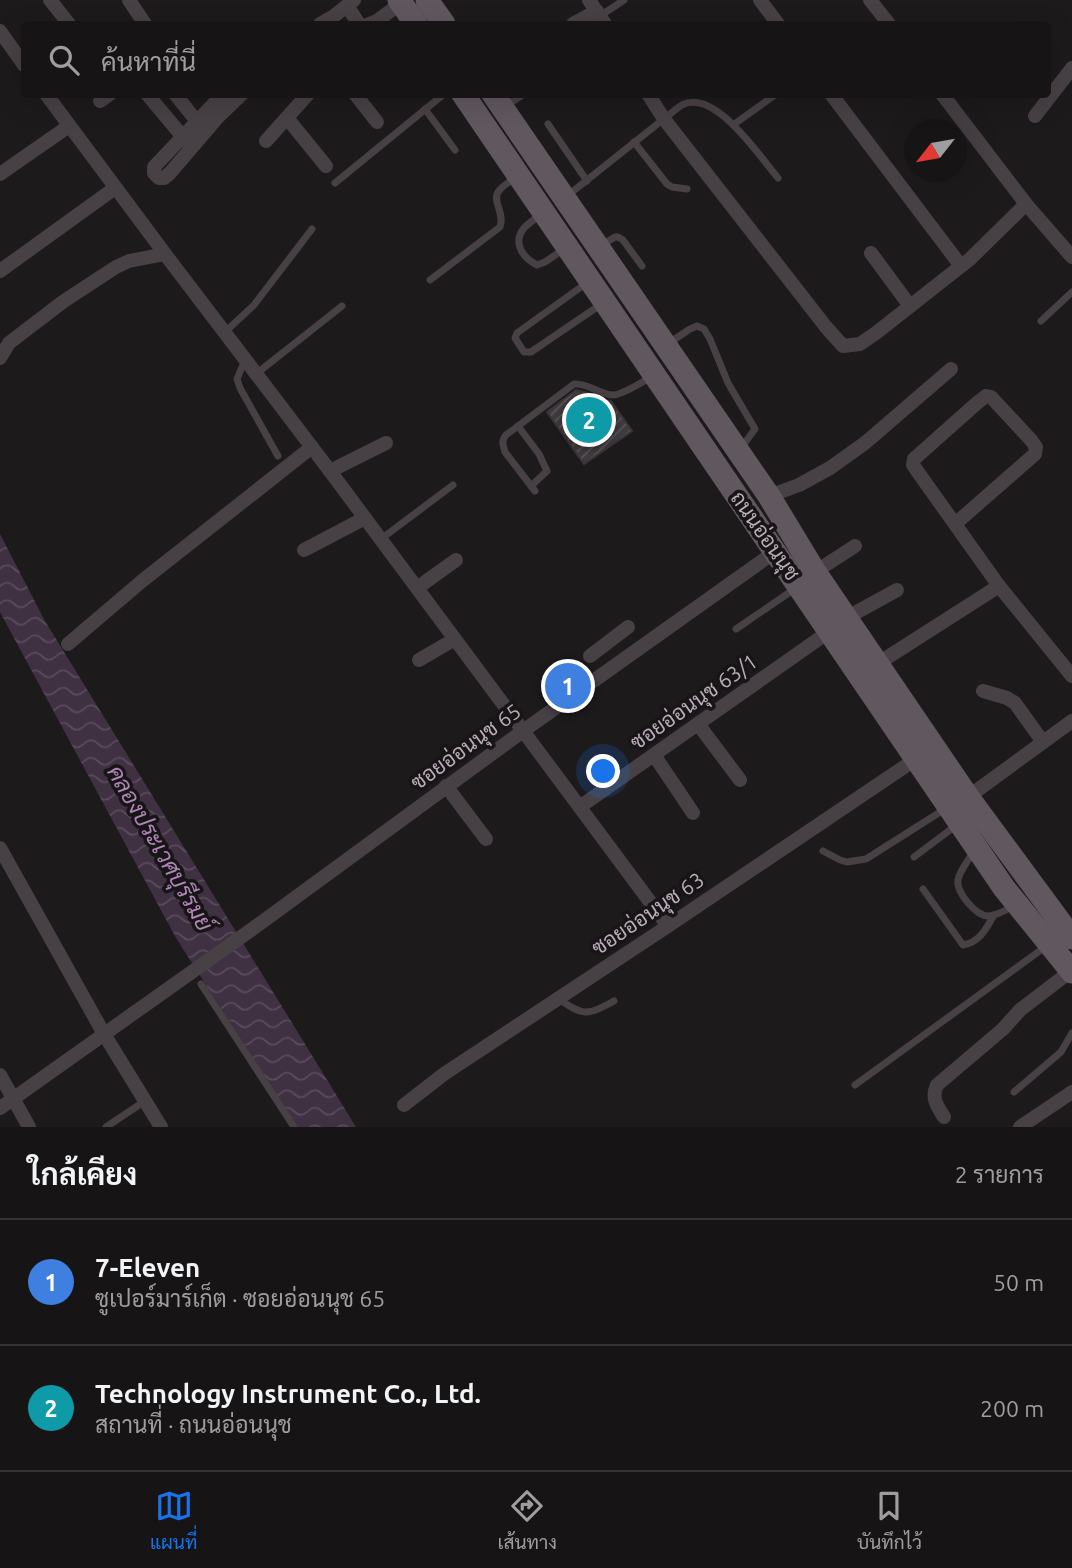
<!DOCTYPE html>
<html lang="th">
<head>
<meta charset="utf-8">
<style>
  body { margin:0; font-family:Ubuntu,Sarabun,sans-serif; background:#1f1d1e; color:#f1f3f6 }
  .compass { position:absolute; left:904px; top:119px; width:63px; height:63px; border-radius:50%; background:#161415; box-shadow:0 7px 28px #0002; rotate:239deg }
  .you { position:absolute; left:604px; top:772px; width:24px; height:24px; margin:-18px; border:5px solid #fff; border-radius:50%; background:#1a73e8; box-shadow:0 0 0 10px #1a73e833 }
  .badge { display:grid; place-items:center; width:46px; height:46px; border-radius:50%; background:#1a73e8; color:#fff; font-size:23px; font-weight:700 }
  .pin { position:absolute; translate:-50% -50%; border:4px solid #fff; box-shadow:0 2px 7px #0006 }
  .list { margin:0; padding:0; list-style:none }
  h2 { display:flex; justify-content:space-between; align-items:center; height:91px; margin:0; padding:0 28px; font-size:30px }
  h2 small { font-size:23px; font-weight:400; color:#9e9ea0 }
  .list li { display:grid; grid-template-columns:46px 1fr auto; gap:21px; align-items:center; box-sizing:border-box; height:126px; padding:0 28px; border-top:2px solid #353334 }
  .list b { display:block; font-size:26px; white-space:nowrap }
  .list p { margin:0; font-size:23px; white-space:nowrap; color:#9e9ea0 }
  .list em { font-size:23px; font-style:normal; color:#9e9ea0 }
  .icon { flex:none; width:38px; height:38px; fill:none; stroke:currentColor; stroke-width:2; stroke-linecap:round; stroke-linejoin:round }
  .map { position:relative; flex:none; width:1072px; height:1127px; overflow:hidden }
  .search { position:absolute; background:#161415; box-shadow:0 7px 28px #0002; left:21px; right:21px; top:21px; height:77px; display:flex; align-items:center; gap:18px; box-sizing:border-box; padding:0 24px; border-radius:7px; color:#9e9ea0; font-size:26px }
  .sheet { height:343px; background:#161415 }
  nav { display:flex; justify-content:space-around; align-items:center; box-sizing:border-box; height:98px; border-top:2px solid #353334; background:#161415; font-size:19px; color:#9e9ea0 }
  nav a { display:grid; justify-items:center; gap:4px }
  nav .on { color:#1a73e8 }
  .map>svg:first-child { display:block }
</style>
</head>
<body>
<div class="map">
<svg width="1072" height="1127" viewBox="0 0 1072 1127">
  <defs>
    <pattern id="water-waves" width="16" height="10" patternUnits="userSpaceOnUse" patternTransform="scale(1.75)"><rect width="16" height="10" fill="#3f3042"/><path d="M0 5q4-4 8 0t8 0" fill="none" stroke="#594b5b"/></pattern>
    <pattern id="building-hatch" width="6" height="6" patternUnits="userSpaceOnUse" patternTransform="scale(1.75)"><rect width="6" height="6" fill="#3f3a3e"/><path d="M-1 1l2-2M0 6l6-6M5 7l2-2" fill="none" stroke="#595458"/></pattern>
  </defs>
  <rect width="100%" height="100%" fill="#1d1a1c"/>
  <polygon fill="url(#water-waves)" points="0,534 45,621 356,1127 297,1127 176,938 0,612"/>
  <polygon fill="url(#building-hatch)" stroke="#393437" stroke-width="2" points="576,390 588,393 596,405 604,400 611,401 632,431 584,464 547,412"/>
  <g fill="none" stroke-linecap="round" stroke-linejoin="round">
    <g stroke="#474045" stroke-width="7">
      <polyline points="600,16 624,0"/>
      <polyline points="507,105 524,94"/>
      <polyline points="425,109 455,150"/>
      <polyline points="548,124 587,181"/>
      <polyline points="733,125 775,95"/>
      <polyline points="634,142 667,184 672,187 687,189"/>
      <polyline points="335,183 444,94"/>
      <path d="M567,196l108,-86c1,-1 8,-6 9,-6 33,-13 76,53 94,74"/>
      <path d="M542,214c-6,4 -13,9 -18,14 -12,15 -1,30 13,37l8,-3 19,-13"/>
      <polyline points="600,246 615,237 618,237 623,240 642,266"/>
      <path d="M430,280l70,-53c5,-15 -8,-25 -2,-35 4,-6 13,-11 19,-16"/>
      <polyline points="588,282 517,333 515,338 524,352 531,352 603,303"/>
      <polyline points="1041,321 1072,292"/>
      <polyline points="225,332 254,305 312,229"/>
      <polyline points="669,343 690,329 697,326 704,329 710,339 728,383 755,429 741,448"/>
      <polyline points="245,360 237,379 240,388 278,456"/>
      <polyline points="256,374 342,306"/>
      <polyline points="518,426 539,454 547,471 531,486"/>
      <path d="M535,491l-30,-39c-2,-7 -4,-11 1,-17l68,-51c15,-1 26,11 39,11 10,0 28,-13 37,-17"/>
      <polyline points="381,539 453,485"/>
      <polyline points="736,629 796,588"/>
      <polyline points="823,851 840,860 847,862 866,859 945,809"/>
      <path d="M973,851c-4,10 -13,18 -15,29 -2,12 18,36 30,36 8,0 18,-6 25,-10"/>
      <polyline points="914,857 958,824"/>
      <path d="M923,889l40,56c17,-3 23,-16 31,-30"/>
      <polyline points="201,984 294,1127"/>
      <path d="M559,999c25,18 29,16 55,2"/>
      <polyline points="855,1085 1045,947"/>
      <polyline points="1014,1092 1061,1052 1072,1033"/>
      <polyline points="106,1127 145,1101"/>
    </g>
    <g stroke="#474045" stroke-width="14">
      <polyline points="50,0 69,24"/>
      <polyline points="129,0 145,24"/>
      <polyline points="589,0 605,24"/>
      <polyline points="760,0 778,24"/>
      <polyline points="870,0 889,24"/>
      <polyline points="347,6 359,24"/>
      <polyline points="320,24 334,16 354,0"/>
      <polyline points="369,24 377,21 401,3"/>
      <polyline points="573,24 597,11"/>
      <polyline points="0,31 24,65"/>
      <polyline points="46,94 165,254 330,471 668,926"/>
      <polyline points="147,94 188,143"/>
      <polyline points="175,94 203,129"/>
      <polyline points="223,94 154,167 154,173 159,178 164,178 170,173 218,117 242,94"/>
      <polyline points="355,94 377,122"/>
      <polyline points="648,94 664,119 826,327 843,346 860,344 876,333 970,259 1026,204"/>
      <polyline points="831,94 961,266"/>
      <polyline points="942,94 1026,204 1072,257"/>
      <polyline points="100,101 110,94"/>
      <polyline points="1035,116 1072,68"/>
      <polyline points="287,118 326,166"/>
      <polyline points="266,141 308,94"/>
      <polyline points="0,174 69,126"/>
      <polyline points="871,253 910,306"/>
      <polyline points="0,271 115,188"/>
      <polyline points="0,358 9,343 64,301 116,267 129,261 165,254"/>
      <polyline points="330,471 386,443"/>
      <polyline points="769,496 799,485 830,468 865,443 951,369"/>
      <polyline points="955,524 1035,454 1036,447 1031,440 991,397 986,396 977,403 914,459 913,465 920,475 999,586"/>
      <polyline points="304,550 365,518"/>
      <polyline points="815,572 855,546"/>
      <polyline points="417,588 456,560"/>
      <polyline points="846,618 897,590"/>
      <polyline points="68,644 142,581 312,447"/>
      <polyline points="590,656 628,627"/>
      <polyline points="419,660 455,639"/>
      <polyline points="877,664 999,586 1072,676"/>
      <polyline points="983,691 1007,698 1015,703 1043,742"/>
      <polyline points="698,724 740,780"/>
      <polyline points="654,755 693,813"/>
      <polyline points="446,786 486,839"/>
      <polyline points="968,797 1072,721"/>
      <polyline points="581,806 830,631"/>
      <polyline points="0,848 104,1034 161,1127"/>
      <polyline points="0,1075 29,1127"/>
      <polyline points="404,1105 444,1074 668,926 916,759"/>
      <polyline points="0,1108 251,930 523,731 776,551"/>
      <path d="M944,1117c-7,-11 -13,-19 -7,-32l66,-56 17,-19 51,-39"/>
      <polyline points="1020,1127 1072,1092"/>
    </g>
    <g stroke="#61575f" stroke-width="23">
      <polyline points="399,0 416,24"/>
      <polyline points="427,0 444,24"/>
      <polyline points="463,94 1004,888 1072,972"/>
      <polyline points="493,94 769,496 815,572 968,797 1072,938"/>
    </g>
  </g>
  <g text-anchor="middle" stroke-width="7" stroke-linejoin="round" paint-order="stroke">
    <g font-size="21" fill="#bcadbb" stroke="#181517">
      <text transform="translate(765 536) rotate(55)" y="7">ถนนอ่อนนุช</text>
      <text transform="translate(694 702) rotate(-35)" y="7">ซอยอ่อนนุช 63/1</text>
      <text transform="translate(466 747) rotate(-36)" y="7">ซอยอ่อนนุช 65</text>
      <text transform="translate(648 914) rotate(-34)" y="7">ซอยอ่อนนุช 63</text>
    </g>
    <g font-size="23" font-style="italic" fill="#b184b7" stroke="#181517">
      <text transform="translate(160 848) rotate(60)" y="8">คลองประเวศบุรีรมย์</text>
    </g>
  </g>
</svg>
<svg class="compass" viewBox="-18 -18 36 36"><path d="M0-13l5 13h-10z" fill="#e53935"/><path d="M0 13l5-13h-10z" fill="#9e9ea0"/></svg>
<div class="you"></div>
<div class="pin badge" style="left:568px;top:686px;background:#3f7fe0">1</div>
<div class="pin badge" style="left:589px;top:420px;background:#0f9aa8">2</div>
<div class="search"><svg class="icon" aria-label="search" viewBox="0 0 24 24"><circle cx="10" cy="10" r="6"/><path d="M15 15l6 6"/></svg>ค้นหาที่นี่</div>
</div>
<section class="sheet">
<h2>ใกล้เคียง<small>2 รายการ</small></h2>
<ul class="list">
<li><span class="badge" style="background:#3f7fe0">1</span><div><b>7-Eleven</b><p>ซูเปอร์มาร์เก็ต · ซอยอ่อนนุช 65</p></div><em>50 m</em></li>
<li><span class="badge" style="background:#0f9aa8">2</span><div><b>Technology Instrument Co., Ltd.</b><p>สถานที่ · ถนนอ่อนนุช</p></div><em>200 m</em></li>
</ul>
</section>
<nav>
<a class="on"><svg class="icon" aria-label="map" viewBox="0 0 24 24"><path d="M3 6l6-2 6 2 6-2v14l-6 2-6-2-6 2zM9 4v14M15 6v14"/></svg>แผนที่</a>
<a><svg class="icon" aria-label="directions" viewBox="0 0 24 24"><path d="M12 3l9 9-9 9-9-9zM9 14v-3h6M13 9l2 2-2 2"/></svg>เส้นทาง</a>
<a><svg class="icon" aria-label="saved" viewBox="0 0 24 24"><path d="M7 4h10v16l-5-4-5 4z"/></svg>บันทึกไว้</a>
</nav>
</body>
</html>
